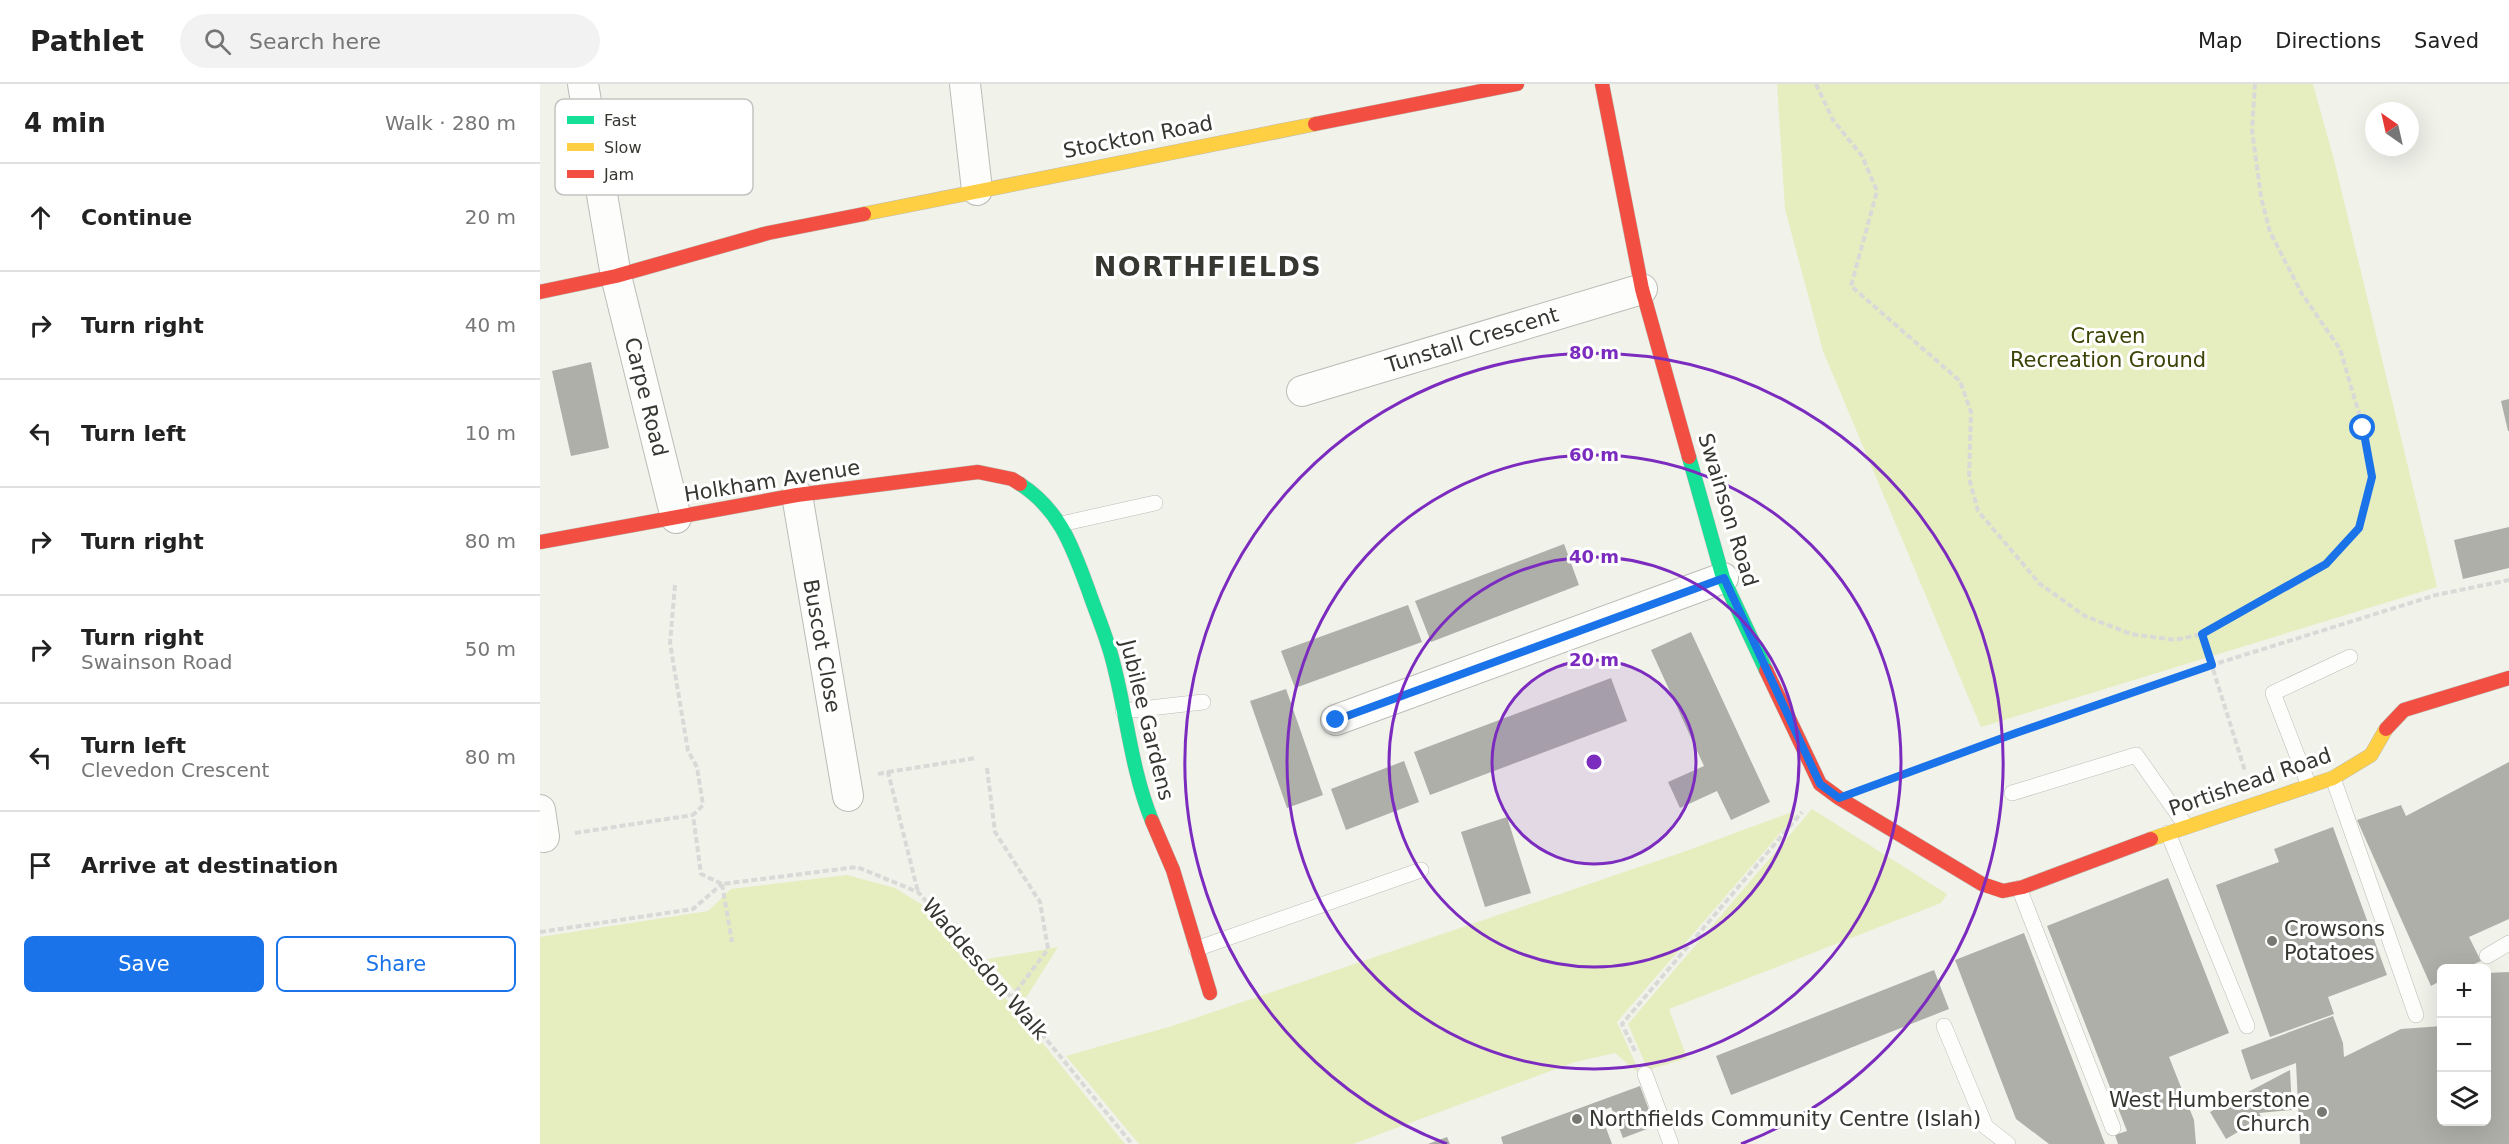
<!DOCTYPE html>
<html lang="en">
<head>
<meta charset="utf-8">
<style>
  body { margin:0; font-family:"DejaVu Sans",sans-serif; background:#f2f2f2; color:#222 }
  .controls { position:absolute; right:18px; bottom:18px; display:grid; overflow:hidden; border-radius:9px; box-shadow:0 6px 24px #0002 }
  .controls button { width:54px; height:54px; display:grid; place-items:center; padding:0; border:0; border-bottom:2px solid #e0e0e0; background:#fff; color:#222; font:30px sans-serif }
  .compass { position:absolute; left:1825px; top:18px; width:54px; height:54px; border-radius:50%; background:#fff; box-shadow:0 6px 24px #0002; rotate:326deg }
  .stop { position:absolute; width:18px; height:18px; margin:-14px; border:4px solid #1a73e8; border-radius:50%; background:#fff }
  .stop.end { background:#1a73e8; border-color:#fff; box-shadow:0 2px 6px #0008 }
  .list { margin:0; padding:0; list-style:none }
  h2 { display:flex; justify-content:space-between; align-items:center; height:78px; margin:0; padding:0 24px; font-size:26px }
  h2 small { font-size:20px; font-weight:400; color:#767676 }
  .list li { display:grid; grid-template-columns:39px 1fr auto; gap:18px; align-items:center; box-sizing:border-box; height:108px; padding:0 24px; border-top:2px solid #e0e0e0 }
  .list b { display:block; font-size:22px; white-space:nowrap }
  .list p { margin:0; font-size:20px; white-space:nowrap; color:#767676 }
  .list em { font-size:20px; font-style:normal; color:#767676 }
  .actions { display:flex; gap:12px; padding:18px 24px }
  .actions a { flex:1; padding:14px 0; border:2px solid #1a73e8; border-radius:9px; text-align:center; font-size:21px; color:#1a73e8 }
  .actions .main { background:#1a73e8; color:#fff }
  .icon { flex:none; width:33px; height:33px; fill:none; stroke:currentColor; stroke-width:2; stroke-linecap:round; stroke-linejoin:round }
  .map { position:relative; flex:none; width:1969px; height:1060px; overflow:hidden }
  header { display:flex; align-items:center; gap:36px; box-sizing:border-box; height:84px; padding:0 30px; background:#fff; border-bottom:2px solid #e0e0e0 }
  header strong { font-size:28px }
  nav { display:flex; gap:33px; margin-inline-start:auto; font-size:21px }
  .search { width:420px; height:54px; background:#f2f2f2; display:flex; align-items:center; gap:15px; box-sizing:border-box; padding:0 21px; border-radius:33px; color:#767676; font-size:22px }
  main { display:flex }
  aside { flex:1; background:#fff }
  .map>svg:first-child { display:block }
</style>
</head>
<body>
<header>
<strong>Pathlet</strong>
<div class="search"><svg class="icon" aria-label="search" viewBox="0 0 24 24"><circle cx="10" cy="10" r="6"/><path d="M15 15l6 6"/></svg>Search here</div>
<nav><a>Map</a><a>Directions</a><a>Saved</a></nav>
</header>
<main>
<aside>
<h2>4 min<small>Walk · 280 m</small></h2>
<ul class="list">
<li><svg class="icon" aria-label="ahead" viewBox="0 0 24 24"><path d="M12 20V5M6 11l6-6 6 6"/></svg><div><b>Continue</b></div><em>20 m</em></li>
<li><svg class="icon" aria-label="right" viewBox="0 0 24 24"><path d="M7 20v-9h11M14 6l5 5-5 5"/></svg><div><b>Turn right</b></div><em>40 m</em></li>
<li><svg class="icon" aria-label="left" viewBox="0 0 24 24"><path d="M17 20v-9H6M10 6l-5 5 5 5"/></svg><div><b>Turn left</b></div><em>10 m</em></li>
<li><svg class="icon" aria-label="right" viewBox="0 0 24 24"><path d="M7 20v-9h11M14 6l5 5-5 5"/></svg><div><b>Turn right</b></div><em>80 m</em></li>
<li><svg class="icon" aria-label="right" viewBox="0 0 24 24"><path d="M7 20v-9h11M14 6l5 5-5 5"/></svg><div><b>Turn right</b><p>Swainson Road</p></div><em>50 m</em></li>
<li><svg class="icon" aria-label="left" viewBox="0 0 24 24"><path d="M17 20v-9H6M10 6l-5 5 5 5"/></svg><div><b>Turn left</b><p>Clevedon Crescent</p></div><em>80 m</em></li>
<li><svg class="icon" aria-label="arrive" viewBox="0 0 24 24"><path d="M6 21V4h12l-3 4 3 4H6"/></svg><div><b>Arrive at destination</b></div></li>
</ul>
<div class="actions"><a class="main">Save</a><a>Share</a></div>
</aside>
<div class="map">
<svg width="1969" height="1060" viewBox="0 0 1969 1060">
  <rect width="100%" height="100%" fill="#f1f2ea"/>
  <g fill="#e6edbf">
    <polygon points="1237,0 1773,0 1794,76 1897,503 1441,643 1283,267 1245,125"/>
    <polygon points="1272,725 1407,810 1401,819 1129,925 1147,974 1108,986 1088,940"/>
    <polygon points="1252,728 1255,732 1077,938 1100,990 1075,969 1035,978 813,1060 599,1060 526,972 632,942 1146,767"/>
    <polygon points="307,791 355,804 381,820 474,924 585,1060 0,1060 0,853 168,827 191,805"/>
    <polygon points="518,863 484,917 447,875 508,865"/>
  </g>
  <g fill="#aeafa9">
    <polygon points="51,278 69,364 31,372 12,287"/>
    <polygon points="1969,315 1969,347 1968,347 1961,317"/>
    <polygon points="1969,443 1969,484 1923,495 1914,456"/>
    <polygon points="1024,460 1039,501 891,558 875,517"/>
    <polygon points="868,521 882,558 755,604 741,567"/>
    <polygon points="1151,548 1230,718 1191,736 1177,707 1140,724 1128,698 1164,682 1111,566"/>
    <polygon points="1071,594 1087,637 890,711 874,668"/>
    <polygon points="746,605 783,711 747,724 710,617"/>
    <polygon points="864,677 879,718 806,746 791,705"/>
    <polygon points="1969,678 1969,835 1929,853 1941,877 1925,884 1902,884 1902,896 1891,902 1817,736 1861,721 1866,732"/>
    <polygon points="967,733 991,809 945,823 921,748"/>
    <polygon points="1793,743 1847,891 1788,913 1794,930 1730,953 1676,801 1739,778 1734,765"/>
    <polygon points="1628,794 1689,949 1629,973 1654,1036 1656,1060 1578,1060 1575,1051 1587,1047 1507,842"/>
    <polygon points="1484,849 1565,1060 1509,1060 1476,1035 1415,876"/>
    <polygon points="1394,886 1409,925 1191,1011 1176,972"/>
    <polygon points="1969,888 1969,1060 1760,1060 1756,979 1711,996 1701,966 1793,932 1803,959 1804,973 1861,945 1902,942 1902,1038 1946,1038 1946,889"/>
    <polygon points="1750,986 1752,1026 1719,1029 1722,1034 1686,1055 1670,1028"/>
    <polygon points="1100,1002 1115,1042 1083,1054 1071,1023 1060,1028 1072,1060 963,1060 961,1053"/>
    <polygon points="907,1053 910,1060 888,1060"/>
  </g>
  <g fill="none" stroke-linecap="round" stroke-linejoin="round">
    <defs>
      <g id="lane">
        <polyline points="521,440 615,419"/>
        <polyline points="583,627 663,618"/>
        <polyline points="1793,694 1876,931"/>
        <polyline points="1769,702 1733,609 1810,573"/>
        <polyline points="1472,709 1596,671 1646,742"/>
        <polyline points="1628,749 1707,942"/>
        <polyline points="1479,804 1573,1044"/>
        <polyline points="656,865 881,786"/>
        <polyline points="1947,872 1969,859"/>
        <polyline points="1404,942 1446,1043 1468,1060"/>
        <polyline points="1105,990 1131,1060"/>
      </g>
      <g id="street">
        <polyline points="43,0 76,192 136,434"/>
        <polyline points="425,0 437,106"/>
        <polyline points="762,307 1102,205"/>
        <polyline points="257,411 308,712"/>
        <polyline points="796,636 1183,494"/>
        <polyline points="0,726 4,753"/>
      </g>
      <g id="fast">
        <polyline points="1149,373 1183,494 1226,586"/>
        <path d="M480,400c40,26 52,62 68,105 8,24 19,48 25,73 14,53 18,107 39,159"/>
      </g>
      <g id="slow">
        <polyline points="324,130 775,40"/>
        <polyline points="1611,755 1793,694 1831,671 1846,645"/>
      </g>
      <g id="jam">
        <polyline points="1062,0 1102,205 1149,373"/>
        <polyline points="775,40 977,0"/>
        <polyline points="0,208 76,192 228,149 324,130"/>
        <polyline points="0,458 257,411 438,388 472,395 480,400"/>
        <polyline points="1226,586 1280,700 1299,714 1442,800 1463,807 1483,803 1611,755"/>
        <polyline points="1846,645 1864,626 1969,594"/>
        <polyline points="612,737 633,786 670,909"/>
      </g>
    </defs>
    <use href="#lane" stroke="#bbbcb6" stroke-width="16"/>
    <use href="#street" stroke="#bbbcb6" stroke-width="32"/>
    <use href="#fast" stroke="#bbbcb6" stroke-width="15"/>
    <use href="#slow" stroke="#bbbcb6" stroke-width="15"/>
    <use href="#jam" stroke="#bbbcb6" stroke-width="15"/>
    <g stroke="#d9dad7" stroke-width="4" stroke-dasharray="6 3" stroke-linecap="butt">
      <polyline points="1276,0 1293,36 1322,72 1337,107 1311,202 1420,297 1431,328 1429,394 1438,427 1500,500 1545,532 1591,550 1635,556 1662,550 1705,687"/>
      <polyline points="135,501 130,559 148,667 157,683 163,721 153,731 161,790 182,800 317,783 378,808 479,922 592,1060"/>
      <polyline points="1662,550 1786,481 1819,444 1832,393 1823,343 1800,265 1762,210 1730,148 1721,113 1712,46 1715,0"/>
      <polyline points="447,684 455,748 500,818 508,865 472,913"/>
      <polyline points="348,688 436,674"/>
      <polyline points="338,690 348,688 378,808"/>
      <polyline points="1339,699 1672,581 1896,511 1969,496"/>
      <polyline points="35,749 153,731"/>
      <polyline points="182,800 192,858"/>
      <polyline points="0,848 153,825 182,800"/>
      <polyline points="1095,967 1082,940 1262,728"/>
    </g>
    <use href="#lane" stroke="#fdfdfc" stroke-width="15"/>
    <use href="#street" stroke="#fdfdfc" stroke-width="30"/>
    <use href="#fast" stroke="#16e098" stroke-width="14"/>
    <use href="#slow" stroke="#ffcf43" stroke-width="14"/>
    <use href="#jam" stroke="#f24e42" stroke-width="14"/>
  </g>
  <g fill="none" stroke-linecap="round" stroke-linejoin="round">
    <polyline stroke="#1a73e8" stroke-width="8" points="796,636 1184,494 1280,700 1299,714 1476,649 1672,581 1662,550 1786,480 1819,444 1832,393 1823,344"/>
  </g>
  <circle cx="1054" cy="678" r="102" fill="#7b2cbf" fill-opacity=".12"/>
  <g fill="none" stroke="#7b2cbf" stroke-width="3">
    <circle cx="1054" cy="678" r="102"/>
    <circle cx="1054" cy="678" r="205"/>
    <circle cx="1054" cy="678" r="307"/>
    <path d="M907 1060A409 409 0 1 1 1201 1060"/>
  </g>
  <g fill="#777872" stroke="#fff" stroke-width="2">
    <circle cx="1732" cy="857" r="6"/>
    <circle cx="1782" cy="1028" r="6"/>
    <circle cx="1037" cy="1035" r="6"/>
  </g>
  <g text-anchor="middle" stroke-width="6" stroke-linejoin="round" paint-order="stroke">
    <g font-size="21" fill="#363731" stroke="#fff">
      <text transform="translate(598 53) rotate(-11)" y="7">Stockton Road</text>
      <text transform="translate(932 256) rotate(-17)" y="7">Tunstall Crescent</text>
      <text transform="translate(106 313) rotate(76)" y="7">Carpe Road</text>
      <text transform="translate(232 397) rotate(-9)" y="7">Holkham Avenue</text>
      <text transform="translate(1188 426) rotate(73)" y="7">Swainson Road</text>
      <text transform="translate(282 562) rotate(80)" y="7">Buscot Close</text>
      <text transform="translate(607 636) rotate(76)" y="7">Jubilee Gardens</text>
      <text transform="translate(1710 698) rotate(-19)" y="7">Portishead Road</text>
      <text transform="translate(445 885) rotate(49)" y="7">Waddesdon Walk</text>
    </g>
    <g font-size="21" fill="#3d4304" stroke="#fff">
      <text x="1568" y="259">Craven<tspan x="1568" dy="24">Recreation Ground</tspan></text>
    </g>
    <g font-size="21" fill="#363731" stroke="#fff" text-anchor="start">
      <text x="1744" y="852">Crowsons<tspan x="1744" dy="24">Potatoes</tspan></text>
      <text x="1770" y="1023" text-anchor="end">West Humberstone<tspan x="1770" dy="24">Church</tspan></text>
      <text x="1049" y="1042">Northfields Community Centre (Islah)</text>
    </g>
    <g font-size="27" font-weight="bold" letter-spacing="1.5" fill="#363731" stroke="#fff">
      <text x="668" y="192">NORTHFIELDS</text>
    </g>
  </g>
  <rect x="15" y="15" width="198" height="96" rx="9" fill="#fff" stroke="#c3c3c1" stroke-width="1.5"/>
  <rect x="27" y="32" width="27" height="8" fill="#16e098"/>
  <rect x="27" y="59" width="27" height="8" fill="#ffcf43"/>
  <rect x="27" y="86" width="27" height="8" fill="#f24e42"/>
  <g font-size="16" fill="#363731">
    <text x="64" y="42">Fast</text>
    <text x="64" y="69">Slow</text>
    <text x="64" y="96">Jam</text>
  </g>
  <circle cx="1054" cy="678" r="9" fill="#7b2cbf" stroke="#fff" stroke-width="3"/>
  <g font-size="18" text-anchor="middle" font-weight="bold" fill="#7b2cbf" stroke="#fff" stroke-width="6" stroke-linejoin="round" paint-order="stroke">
    <text x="1054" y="275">80 m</text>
    <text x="1054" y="377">60 m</text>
    <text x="1054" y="479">40 m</text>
    <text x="1054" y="582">20 m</text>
  </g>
</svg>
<div class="controls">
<button>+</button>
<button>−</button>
<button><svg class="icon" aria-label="layers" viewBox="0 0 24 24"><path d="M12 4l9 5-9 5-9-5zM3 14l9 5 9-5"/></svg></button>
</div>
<svg class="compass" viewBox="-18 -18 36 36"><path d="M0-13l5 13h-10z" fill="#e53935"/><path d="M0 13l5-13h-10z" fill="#767676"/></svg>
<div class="stop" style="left:1823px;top:344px"></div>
<div class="stop end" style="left:796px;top:636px"></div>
</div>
</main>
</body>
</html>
